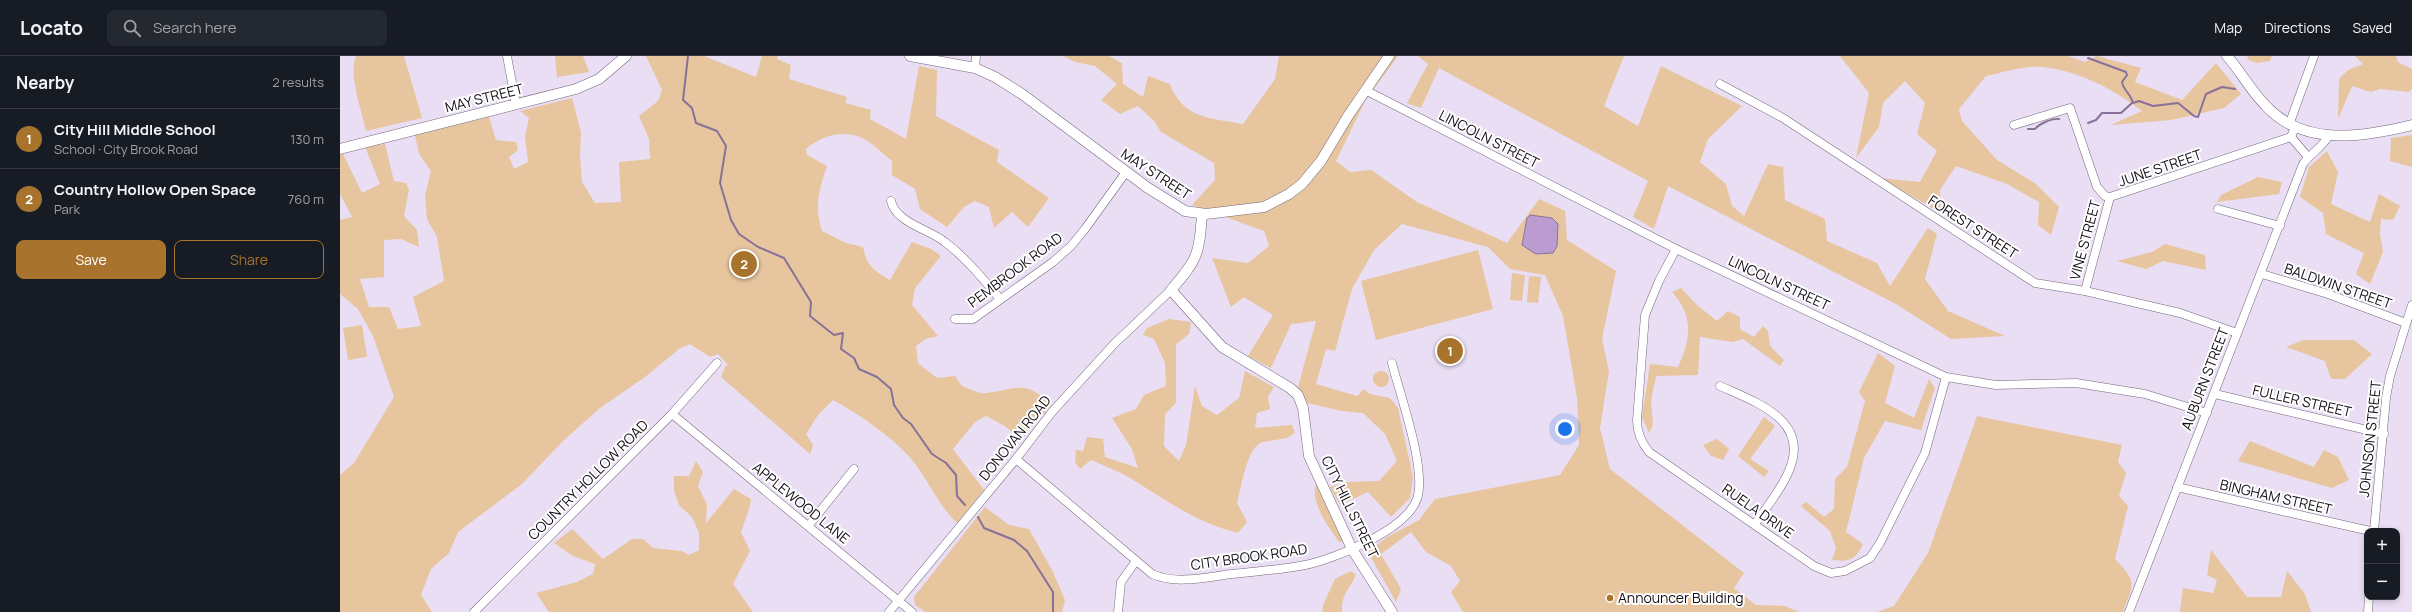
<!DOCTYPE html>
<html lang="en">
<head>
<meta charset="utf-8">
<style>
  body { margin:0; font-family:Manrope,sans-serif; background:#242831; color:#f1f3f6 }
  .controls { position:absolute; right:12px; bottom:12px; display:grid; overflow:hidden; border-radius:8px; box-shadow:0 2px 6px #0003 }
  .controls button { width:36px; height:36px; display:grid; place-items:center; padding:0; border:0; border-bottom:1px solid #363941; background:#171b24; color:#f1f3f6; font:20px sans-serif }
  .you { position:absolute; left:1225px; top:373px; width:14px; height:14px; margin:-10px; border:3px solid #fff; border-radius:50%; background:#1a73e8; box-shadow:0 0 0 6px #1a73e833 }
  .badge { display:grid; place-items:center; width:26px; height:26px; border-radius:50%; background:#a8732c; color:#fff; font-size:13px; font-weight:700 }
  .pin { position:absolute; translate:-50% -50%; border:2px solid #fff; box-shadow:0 1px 4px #0006 }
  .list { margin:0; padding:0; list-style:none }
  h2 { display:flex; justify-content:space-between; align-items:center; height:52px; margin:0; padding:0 16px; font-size:17px }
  h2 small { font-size:13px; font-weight:400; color:#9ea1a6 }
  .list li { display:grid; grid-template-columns:26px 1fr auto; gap:12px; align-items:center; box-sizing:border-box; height:60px; padding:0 16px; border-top:1px solid #363941 }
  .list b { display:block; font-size:15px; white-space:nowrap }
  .list p { margin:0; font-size:13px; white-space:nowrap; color:#9ea1a6 }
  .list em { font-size:13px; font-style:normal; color:#9ea1a6 }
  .actions { display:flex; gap:8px; padding:12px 16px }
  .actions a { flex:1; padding:9px 0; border:1px solid #a8732c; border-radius:8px; text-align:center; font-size:14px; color:#a8732c }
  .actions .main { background:#a8732c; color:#fff }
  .icon { flex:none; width:22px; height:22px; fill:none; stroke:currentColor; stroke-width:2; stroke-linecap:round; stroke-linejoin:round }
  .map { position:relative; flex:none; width:2072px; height:556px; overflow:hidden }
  header { display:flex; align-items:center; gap:24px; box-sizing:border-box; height:56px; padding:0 20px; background:#171b24; border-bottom:1px solid #363941 }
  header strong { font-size:19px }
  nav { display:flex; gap:22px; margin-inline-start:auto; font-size:14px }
  .search { width:280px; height:36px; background:#242831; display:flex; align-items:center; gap:10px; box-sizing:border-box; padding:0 14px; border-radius:8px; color:#9ea1a6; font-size:15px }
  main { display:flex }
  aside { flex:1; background:#171b24 }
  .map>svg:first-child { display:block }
</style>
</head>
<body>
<header>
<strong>Locato</strong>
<div class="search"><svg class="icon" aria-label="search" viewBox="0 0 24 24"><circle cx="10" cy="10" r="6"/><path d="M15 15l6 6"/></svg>Search here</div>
<nav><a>Map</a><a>Directions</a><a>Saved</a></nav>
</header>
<main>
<aside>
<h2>Nearby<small>2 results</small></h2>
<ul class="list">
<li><span class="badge">1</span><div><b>City Hill Middle School</b><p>School · City Brook Road</p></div><em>130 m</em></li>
<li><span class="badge">2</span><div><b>Country Hollow Open Space</b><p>Park</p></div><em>760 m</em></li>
</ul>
<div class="actions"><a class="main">Save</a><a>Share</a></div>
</aside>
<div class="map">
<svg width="2072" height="556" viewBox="0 0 2072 556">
  <rect width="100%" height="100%" fill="#eadef4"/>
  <g fill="#e7c59e">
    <path d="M16,0h48l18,62 -56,13c-4,-19 -18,-57 -10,-75z"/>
    <polygon points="215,0 243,0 249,16 217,21"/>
    <path d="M306,0h58l52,21 6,-21h16l-1,3 14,6 -2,14 58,18 -2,6 26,7 -1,9 36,20 13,-73 18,4 -1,46 63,34 -2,12 52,36 -21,29 -16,-15 -18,16 -5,-21 -14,-6 -11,6 -17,20 -27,-18 -5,-20 -23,-14v-14c-9,-7 -21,-20 -32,-24 -20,-7 -39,-1 -54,12l1,6 20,11c-8,23 -13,41 -5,65l24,12 17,4c4,19 10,23 27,33l22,-38 19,7 10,7 -26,32 -3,17 26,31 -12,3 -10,7 2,17 19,15 18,-2 7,10c7,3 17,8 24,7 33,-3 37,-15 66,12l-32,34 -15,-13 -19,-10 -11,6 -22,27 31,41 -27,33c-22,-21 -32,-52 -54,-73 -20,-19 -46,-37 -70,-50l-15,15 -12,19 7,11 -3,9 -89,-77 5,-12 3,1 -11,-12 -8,3 -20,-13 -11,5 -34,28 -45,31 -37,33 -41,43 -64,48 -9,21 -18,16 -10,26 11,17h-92v-137l14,-12 40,-66 -21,-61 -15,-27 -18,-15v-74l12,-3 -12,-23v-39l3,-1 19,39 18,-9 -15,-37 20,-3 9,37 12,2 3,7 -5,26 13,14 2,17 -18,-8 -17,1v37l-24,2 9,28h20l9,22 23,-3 -8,-29 31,-16 -7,-44 -10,-18 -2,-23 6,-25 -12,-17 -4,-19 74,-18 7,23 20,2 2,8 -9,7 5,12 14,-7 -3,-25 4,-19 -9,-7 52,-13 9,34 -1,25 2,25 13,21 26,-1 -2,-40 31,-3 -1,-20 -10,-23 19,-15 4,-11z"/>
    <path d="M723,0h46l13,7 1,21 20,13 5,-21 22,8c13,35 41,34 73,40l32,-45 4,-23h119l-33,45 -29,60 14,11 21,-2 46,32 90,41 32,-44 26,12 2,29 49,31 -14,68 7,32 -9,57 10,41 134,104 -10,15 22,17 29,1 14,6h-336l-12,-20 9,-11 -9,-15 -25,-14 -15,-20 -30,22 20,35 -5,13 -28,-50 19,-15 32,-17 16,-21 125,-24 19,-30 -2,-47 -14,-82 -18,-41 -35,-6 -22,-22 -86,-23 -28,26 -22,39 -17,62 -9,-2 -10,35 41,12 7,-7 6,5 20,4 8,10 15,69 -3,21 -19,19 -23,-25 -28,13 -10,-18 18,-5 31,-1 18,-20 -12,-27 -22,-21 -21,-2 -35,-8 -9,-16 18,-66 -25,3 -20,44 -23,-12 25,-41 -29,-18 -13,10 -19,-49 36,5 21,-17 -5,-15 -72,-26 23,-25 -1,-17 -53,-31 -6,-10 -17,-16 -18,8 -19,-14 16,-16 -22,-18 -20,-4z"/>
    <polygon points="1078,0 1284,0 1264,50 1298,70 1321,10 1402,50 1368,83 1360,106 1386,128 1392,150 1404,160 1428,108 1443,111 1445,144 1485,163 1487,185 1537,207 1550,230 1588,172 1597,178 1585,223 1608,255 1665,280 1611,283 1556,248 1328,130 1314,173 1293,161 1308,125 1099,12 1081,52 1067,47 1088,8"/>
    <path d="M1500,0h228l17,6 12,-6 44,12 -6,14 47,18 34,-37 25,31 -17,14 -53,12 -60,5 31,-14c-28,-22 -65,-41 -101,-44 -15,-2 -40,6 -55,9l-27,33 3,12 35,39 39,24 23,23 -8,28 -13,-10 1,-23 -32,-18 -51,-18 -16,24 1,23 -61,-35 40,4 17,-31 -20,-17 8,-31 -20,-22 -22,22 -4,24 -23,31 13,-65z"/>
    <polygon points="1908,0 1932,0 1930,5 1916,7 1907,3"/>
    <polygon points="2015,0 2056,0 2058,6 2072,13 2072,33 2069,36 2040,33 2031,36 2012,30 1998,63 1999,23 2008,14 2023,8"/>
    <polygon points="2072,79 2072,111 2050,105 2051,82"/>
    <polygon points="1987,95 1998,116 1991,148 2030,166 2039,138 2060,150 2053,164 2041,163 2040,178 2043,196 2030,228 2016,218 2024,197 1986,178 1983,157 1960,141 1969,111"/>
    <polygon points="1918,121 1942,126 1939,138 1877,146 1881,139"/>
    <polygon points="1825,188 1865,199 1866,214 1823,205 1806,213 1777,205 1812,196"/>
    <polygon points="1138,194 1153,253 1036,284 1021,225"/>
    <polygon points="1172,217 1185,219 1182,245 1170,244"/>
    <polygon points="1189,220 1201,221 1198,247 1187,246"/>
    <path d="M1341,232l16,17 20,16 11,-10 12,6v12l14,8 9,-11 5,5 2,15 14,14 -4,6 -37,-27 -10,3 -33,-5 -2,38 -42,1 -5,25 2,24 -4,8 -7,-16 8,-53 28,3c13,-28 16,-51 -6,-75z"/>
    <path d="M829,263l22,3 -2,12 -13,10v59l-11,11 -1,32 15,15 7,-16 9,-59 7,20 15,9 22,-17 6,-27 29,16 -6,10 2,12 -13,4 -2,15 37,-3 3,8c-10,8 -20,6 -32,9 -16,3 -22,47 -26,61l10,19 -9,11c-41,-10 -72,-33 -108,-55 -12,-7 -26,-12 -39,-18l-11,9 -5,-7 1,-12 7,1 4,-14 16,2 2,18 33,11 -6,-19 -20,-31 24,-9 8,-14 22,-9 -1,-23 -11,-24 -11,-4 4,-7z"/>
    <polygon points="22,269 27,301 8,304 3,272"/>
    <polygon points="1963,284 2014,284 2032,298 2005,323 1991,323 1985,305 1946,291"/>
    <path d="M1538,297l17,13 -10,37 29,15 15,-39 6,9 -14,42 -36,-9 -21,37 -18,74 17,12c-8,16 -13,18 -31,16l4,-12 -6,-17 -29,-25 5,-4 18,15 10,-8 1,-30 12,-12 18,-66 -6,-9z"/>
    <circle cx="1041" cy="323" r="8"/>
    <path d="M1637,360l145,29 -4,17 8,11 -7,23 9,10 -13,53c22,23 19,24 8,53h-246l17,-6 34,-53z"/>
    <polygon points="1424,361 1435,370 1410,403 1429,415 1424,421 1398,400"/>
    <polygon points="1377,383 1389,393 1383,404 1371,400 1363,389"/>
    <polygon points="1910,385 1974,411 1984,394 1998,401 2009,424 1992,432 1898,405"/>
    <polygon points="356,405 363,416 358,430 367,449 366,467 394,433 411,443 410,450 401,476 410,495 393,528 413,556 209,556 196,537 237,526 253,518 255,508 233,500 214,487 232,473 263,503 292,483 303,483 313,492 341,495 349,499 359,494 359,477 352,461 339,449 334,435 334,420 349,420"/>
    <path d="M977,426l26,60h-4c-10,-15 -31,-41 -22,-60z"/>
    <polygon points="645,451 669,469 689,473 712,514 725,544 722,556 585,556 575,549 574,541"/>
    <polygon points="1871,494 1907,541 1941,541 1947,515 1965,538 1971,556 1840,556 1843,532 1873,537 1877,524 1867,519"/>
    <path d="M1011,515l5,4c-8,17 -14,17 -14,37h-20l1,-7 12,-26z"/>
  </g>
  <polygon fill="#ba9cd1" stroke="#887199" points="1190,159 1212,162 1218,168 1217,190 1213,197 1196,198 1182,189 1187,162"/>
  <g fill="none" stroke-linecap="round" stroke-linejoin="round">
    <g stroke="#887199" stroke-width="2">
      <polyline points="348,0 343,44 352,52 356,67 377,75 386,90 380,127 391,164 399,178 418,191 444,202 471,246 470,260 494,279 503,277 501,293 514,302 519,313 537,321 551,333 554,349 563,362 571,368 592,398 606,407 616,419 617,440 625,449"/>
      <path d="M1748,2l38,14 1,3 -5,7c1,8 9,12 11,21l6,-2 14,5 25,-3 16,13 4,1 8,-23 16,-7 13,2"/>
      <polyline points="1748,67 1756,64 1762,57 1781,57 1792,47"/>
      <path d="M1688,73h7c4,-5 17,-11 24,-10"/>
      <polyline points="638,461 644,472 674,484 687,495 713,536 713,556"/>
    </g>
    <defs>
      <g id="minor">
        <polyline points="167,0 176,48"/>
        <polyline points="635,12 636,0"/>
        <polyline points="1380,28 1443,62 1695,227 1745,235 1840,257 1897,277"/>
        <polyline points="1025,34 1336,193 1606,321 1656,329 1736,327 1805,338 1867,357"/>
        <polyline points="1674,69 1730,52 1757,131 1765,140 1770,141 1951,81 1955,71"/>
        <polyline points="1949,69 1974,0"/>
        <polyline points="1951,81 1968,101"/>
        <path d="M551,145c5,22 38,28 54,41 21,16 38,37 55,57"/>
        <polyline points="1878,153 1940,170"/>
        <path d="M1336,193l-17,32 -14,34 -8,105c0,13 4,22 12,32l165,114 17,7 14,-2 25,-13 10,-15 45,-90 21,-76"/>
        <polyline points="1922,218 1988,238 2066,267"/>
        <polyline points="1745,235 1770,141"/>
        <polyline points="615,263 633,263 713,206 731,190 745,173 786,116"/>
        <path d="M1380,330c38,17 92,35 68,87 -8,18 -22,35 -33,51"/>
        <polyline points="1875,338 2044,378"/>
        <polyline points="332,358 572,556"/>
        <path d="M676,403l136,115c25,11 54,3 80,0 24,-3 49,-4 73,-9 30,-6 101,-35 112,-66 10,-30 -17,-104 -25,-136"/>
        <polyline points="1837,431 2030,475"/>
        <polyline points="469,469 514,413"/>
        <polyline points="2034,475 2046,342 2050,320 2072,249"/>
        <polyline points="134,556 332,358 377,307"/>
        <polyline points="549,556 676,403 712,356 774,288 831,234"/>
        <polyline points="778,556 781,526 796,505"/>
        <path d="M1789,556l174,-448c8,-11 20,-17 26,-29"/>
        <polyline points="2028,556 2029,541"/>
      </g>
      <g id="tertiary">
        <polyline points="570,0 635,12 655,21 682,38 808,132 845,155 866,158 924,151 949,138 962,128 981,105 1008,60 1049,0"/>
        <path d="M1887,0c14,16 24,35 39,50 38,41 97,31 146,19"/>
        <polyline points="0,93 236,33 259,23 286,0"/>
        <path d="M862,158c-3,41 -4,45 -31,76l51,57 68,41 8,7 5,13 6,48 43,93 40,63"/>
      </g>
    </defs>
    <use href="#minor" stroke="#72677b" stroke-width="9"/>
    <use href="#tertiary" stroke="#72677b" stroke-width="11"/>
    <use href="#minor" stroke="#fff" stroke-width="8"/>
    <use href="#tertiary" stroke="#fff" stroke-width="10"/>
  </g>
  <circle fill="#a8732c" stroke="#fff" stroke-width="1.5" cx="1270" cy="542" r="4"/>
  <g text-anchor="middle" stroke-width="4" stroke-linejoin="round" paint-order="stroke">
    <g font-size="14" fill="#120e15" stroke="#fff">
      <text transform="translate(144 42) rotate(-14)" y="5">MAY STREET</text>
      <text transform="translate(1149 83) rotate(27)" y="5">LINCOLN STREET</text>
      <text transform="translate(1820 112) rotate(-19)" y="5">JUNE STREET</text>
      <text transform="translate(816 118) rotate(33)" y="5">MAY STREET</text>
      <text transform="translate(1633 171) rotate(33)" y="5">FOREST STREET</text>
      <text transform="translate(1745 184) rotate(-75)" y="5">VINE STREET</text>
      <text transform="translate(675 214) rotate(-37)" y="5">PEMBROOK ROAD</text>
      <text transform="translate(1439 227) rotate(25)" y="5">LINCOLN STREET</text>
      <text transform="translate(1998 230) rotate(19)" y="5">BALDWIN STREET</text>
      <text transform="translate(1865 323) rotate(-69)" y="5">AUBURN STREET</text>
      <text transform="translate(1962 345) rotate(13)" y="5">FULLER STREET</text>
      <text transform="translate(675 382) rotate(-51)" y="5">DONOVAN ROAD</text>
      <text transform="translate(2030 383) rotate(-84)" y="5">JOHNSON STREET</text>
      <text transform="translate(248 424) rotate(-45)" y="5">COUNTRY HOLLOW ROAD</text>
      <text transform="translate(1936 441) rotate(13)" y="5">BINGHAM STREET</text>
      <text transform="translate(461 447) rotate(39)" y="5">APPLEWOOD LANE</text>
      <text transform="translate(1010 451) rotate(64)" y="5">CITY HILL STREET</text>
      <text transform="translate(1418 455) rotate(35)" y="5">RUELA DRIVE</text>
      <text transform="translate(909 501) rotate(-8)" y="5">CITY BROOK ROAD</text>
    </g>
    <g font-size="14" fill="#120e15" stroke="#fff" text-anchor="start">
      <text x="1278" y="547">Announcer Building</text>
    </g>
  </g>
</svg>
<div class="controls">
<button>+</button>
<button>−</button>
</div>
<div class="you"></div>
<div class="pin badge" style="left:1110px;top:295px">1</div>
<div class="pin badge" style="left:404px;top:208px">2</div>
</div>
</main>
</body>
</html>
